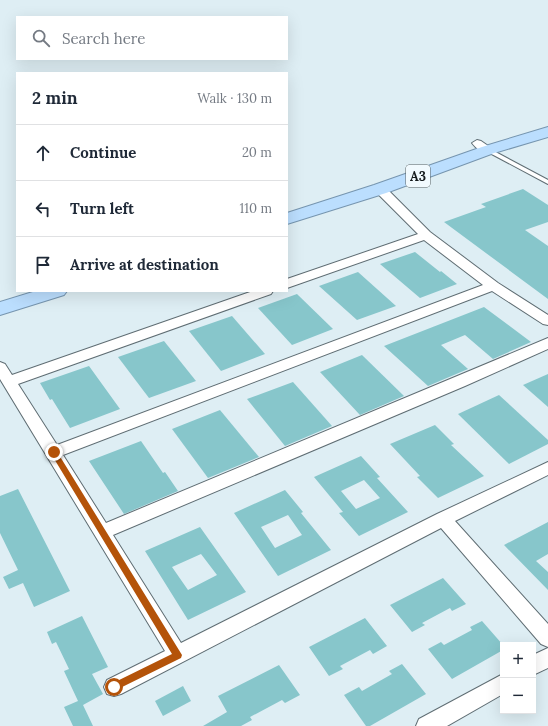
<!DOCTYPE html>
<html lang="en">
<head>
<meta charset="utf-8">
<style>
  body { margin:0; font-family:Lora,serif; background:#f6f6f7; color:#1f2937 }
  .controls { position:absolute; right:12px; bottom:12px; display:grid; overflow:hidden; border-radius:0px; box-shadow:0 4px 16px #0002 }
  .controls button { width:36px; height:36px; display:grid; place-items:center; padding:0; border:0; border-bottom:1px solid #e0e1e3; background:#fff; color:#1f2937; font:20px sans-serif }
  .stop { position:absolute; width:12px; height:12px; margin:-9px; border:3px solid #b45309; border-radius:50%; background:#fff }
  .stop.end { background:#b45309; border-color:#fff; box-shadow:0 1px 4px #0008 }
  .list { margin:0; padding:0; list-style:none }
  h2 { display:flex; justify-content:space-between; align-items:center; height:52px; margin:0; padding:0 16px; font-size:17px }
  h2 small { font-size:13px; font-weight:400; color:#747a83 }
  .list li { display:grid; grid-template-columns:26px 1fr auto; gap:12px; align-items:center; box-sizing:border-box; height:56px; padding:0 16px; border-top:1px solid #e0e1e3 }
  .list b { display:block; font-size:15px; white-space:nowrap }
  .list em { font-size:13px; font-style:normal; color:#747a83 }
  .icon { flex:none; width:22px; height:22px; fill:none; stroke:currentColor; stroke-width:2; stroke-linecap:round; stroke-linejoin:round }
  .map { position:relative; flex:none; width:548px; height:726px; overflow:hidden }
  .search { position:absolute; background:#fff; box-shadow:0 4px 16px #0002; left:16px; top:16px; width:272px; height:44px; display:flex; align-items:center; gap:10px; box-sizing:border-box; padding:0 14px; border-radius:0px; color:#747a83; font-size:15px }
  .panel { position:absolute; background:#fff; box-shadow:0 4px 16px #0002; left:16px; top:72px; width:272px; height:220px; border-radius:0px }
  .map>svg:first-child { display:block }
</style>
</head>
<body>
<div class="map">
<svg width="548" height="726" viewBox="0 0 548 726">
  <rect width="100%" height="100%" fill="#deeef4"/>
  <g fill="#87c6cb" fill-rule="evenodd">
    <polygon points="523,189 548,205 548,222 525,230 548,246 548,299 444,222 486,207 481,204"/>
    <polygon points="415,252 440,272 441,271 457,284 420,298 380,264"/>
    <polygon points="358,272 396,306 357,320 319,286"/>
    <polygon points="297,294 333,329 292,345 258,308"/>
    <polygon points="484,307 531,342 493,359 465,335 441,345 468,369 428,386 384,346"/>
    <polygon points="232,316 265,354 221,371 189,331"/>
    <polygon points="164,341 196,381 149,398 118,357"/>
    <polygon points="362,355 404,396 360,415 320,372"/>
    <polygon points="89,366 120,409 70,428 52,399 50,400 40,383"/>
    <polygon points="548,374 548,407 523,385"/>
    <polygon points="293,382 332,426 285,446 247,399"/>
    <polygon points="499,395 548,440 548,444 509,464 458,414"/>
    <polygon points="220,410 259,457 208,478 172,429"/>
    <polygon points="435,425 454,444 451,445 484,476 438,498 417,477 420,476 390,444"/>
    <polygon points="141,441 163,473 165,472 178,491 124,514 89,461"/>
    <path d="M361,456l19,21 -3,1 31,34 -49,24 -20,-23 4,-1 -29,-35zM364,480l16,18 -24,11 -15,-18z"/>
    <polygon points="18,489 70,591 34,607 23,583 9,589 3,577 18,570 0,533 0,496"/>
    <path d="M285,490l18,22 -2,1 30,37 -53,26 -44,-63zM288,515l14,20 -27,13 -14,-21z"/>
    <polygon points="548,522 548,554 536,561 548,572 548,590 504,545"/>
    <path d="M200,527l46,65 -58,28 -43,-69zM201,554l16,21 -29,15 -16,-23z"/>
    <polygon points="443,578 466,604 452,611 450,608 422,623 425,625 412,632 390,605"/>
    <polygon points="82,616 108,667 92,674 103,694 83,705 93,726 73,726 64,707 78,701 64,671 69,669 56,642 52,644 47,632"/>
    <polygon points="365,618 387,646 373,654 370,650 340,666 343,669 329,676 309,647"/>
    <polygon points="482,621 503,645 503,650 452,679 428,649 441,642 444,645 472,630 470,627"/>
    <polygon points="402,664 426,694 370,726 366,726 344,695 359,687 362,691 392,674 389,671"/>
    <polygon points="279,665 300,695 285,703 282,700 250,717 252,720 241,726 203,726 227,712 218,696"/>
    <polygon points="183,686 191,701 163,716 155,701"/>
  </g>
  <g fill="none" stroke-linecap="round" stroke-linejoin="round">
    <defs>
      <polygon id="service" points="488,148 548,180 548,184 486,151 486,149"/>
      <g id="minor">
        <path d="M477,140l4,1 13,9 -2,2c-8,2 -16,-3 -20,-9z"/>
        <polygon points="380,185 384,186 430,232 498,283 548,315 548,325 543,324 492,291 63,455 106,523 548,338 548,349 465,386 113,535 181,643 437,514 548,462 548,475 455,521 548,624 548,647 541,644 441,528 121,694 114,696 107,694 104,687 107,680 165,651 0,379 0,362 5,364 12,375 253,291 273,291 271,294 18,384 57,445 483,285 424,240 287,288 287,279 418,234 376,192 374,189 376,186"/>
        <polygon points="548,648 548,668 533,675 533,655"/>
        <polygon points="503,674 503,694 447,726 416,726 419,719"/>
      </g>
      <g id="trunk">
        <polygon points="548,127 548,137 494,153 386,193 287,224 287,213 374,185 482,147"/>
        <polygon points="36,291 67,291 64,295 0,315 0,302"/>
      </g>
    </defs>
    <use href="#service" stroke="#5f6d73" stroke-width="2"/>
    <use href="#minor" stroke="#5f6d73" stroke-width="2"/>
    <use href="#trunk" stroke="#7695af" stroke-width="2"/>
    <use href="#service" fill="#fff" fill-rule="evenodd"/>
    <use href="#minor" fill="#fff" fill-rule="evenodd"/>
    <use href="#trunk" fill="#bbdefe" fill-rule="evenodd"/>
  </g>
  <polygon fill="#b45309" points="54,449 56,450 182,655 181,658 114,691 111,690 109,687 111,684 172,654 50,452"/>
  <g text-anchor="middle" stroke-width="4" stroke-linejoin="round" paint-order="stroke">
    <rect fill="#f1fafe" stroke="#575e60" stroke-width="1" x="406" y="165" width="24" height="22" rx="3"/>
    <g font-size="13" font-weight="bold" fill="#151b1d">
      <text x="418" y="181">A3</text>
    </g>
  </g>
</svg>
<div class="controls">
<button>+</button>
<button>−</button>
</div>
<div class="stop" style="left:114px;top:687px"></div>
<div class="stop end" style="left:54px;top:452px"></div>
<div class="search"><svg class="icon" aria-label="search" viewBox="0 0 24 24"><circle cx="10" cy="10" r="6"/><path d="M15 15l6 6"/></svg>Search here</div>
<section class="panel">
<h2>2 min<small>Walk · 130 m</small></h2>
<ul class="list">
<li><svg class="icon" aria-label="ahead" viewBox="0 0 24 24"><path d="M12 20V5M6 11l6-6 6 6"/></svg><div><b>Continue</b></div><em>20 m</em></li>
<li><svg class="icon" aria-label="left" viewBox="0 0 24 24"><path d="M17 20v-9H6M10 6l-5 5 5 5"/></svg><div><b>Turn left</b></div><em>110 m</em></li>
<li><svg class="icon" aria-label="arrive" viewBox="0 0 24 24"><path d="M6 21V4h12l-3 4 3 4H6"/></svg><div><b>Arrive at destination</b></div></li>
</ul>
</section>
</div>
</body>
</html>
